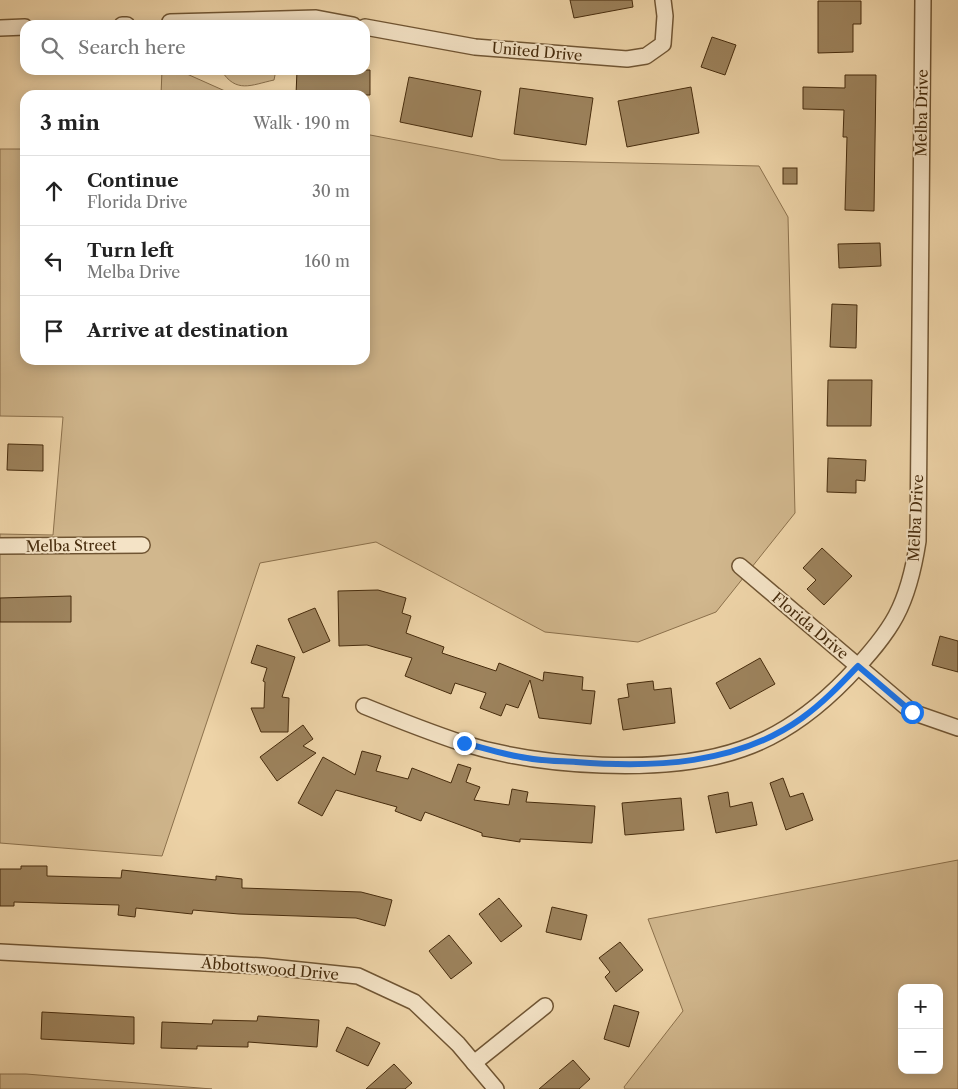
<!DOCTYPE html>
<html lang="en">
<head>
<meta charset="utf-8">
<style>
  body { margin:0; font-family:"Libre Caslon Text",serif; background:#f6f6f6; color:#222 }
  .controls { position:absolute; right:15px; bottom:15px; display:grid; overflow:hidden; border-radius:10px; box-shadow:0 2px 12px #0003 }
  .controls button { width:45px; height:45px; display:grid; place-items:center; padding:0; border:0; border-bottom:1px solid #e0e0e0; background:#fff; color:#222; font:25px sans-serif }
  .stop { position:absolute; width:15px; height:15px; margin:-11px; border:4px solid #1a73e8; border-radius:50%; background:#fff }
  .stop.end { background:#1a73e8; border-color:#fff; box-shadow:0 1px 5px #0008 }
  .list { margin:0; padding:0; list-style:none }
  h2 { display:flex; justify-content:space-between; align-items:center; height:65px; margin:0; padding:0 20px; font-size:21px }
  h2 small { font-size:16px; font-weight:400; color:#767676 }
  .list li { display:grid; grid-template-columns:32px 1fr auto; gap:15px; align-items:center; box-sizing:border-box; height:70px; padding:0 20px; border-top:1px solid #e0e0e0 }
  .list b { display:block; font-size:19px; white-space:nowrap }
  .list p { margin:0; font-size:16px; white-space:nowrap; color:#767676 }
  .list em { font-size:16px; font-style:normal; color:#767676 }
  .icon { flex:none; width:28px; height:28px; fill:none; stroke:currentColor; stroke-width:2; stroke-linecap:round; stroke-linejoin:round }
  .map { position:relative; flex:none; width:958px; height:1089px; overflow:hidden }
  .search { position:absolute; background:#fff; box-shadow:0 2px 12px #0003; left:20px; top:20px; width:350px; height:55px; display:flex; align-items:center; gap:12px; box-sizing:border-box; padding:0 18px; border-radius:15px; color:#767676; font-size:19px }
  .panel { position:absolute; background:#fff; box-shadow:0 2px 12px #0003; left:20px; top:90px; width:350px; height:275px; border-radius:15px }
  .map>svg:first-child { display:block }
</style>
</head>
<body>
<div class="map">
<svg width="958" height="1089" viewBox="0 0 958 1089">
  <rect width="100%" height="100%" fill="#eed4a8"/>
  <filter id="stains"><feTurbulence type="fractalNoise" baseFrequency=".004" numOctaves="4"/><feColorMatrix values="0 0 0 0 .2 0 0 0 0 .09 0 0 0 0 .02 0 0 0 .5 -.17"/></filter>
  <radialGradient id="worn" r=".72"><stop offset=".6" stop-color="#630" stop-opacity="0"/><stop offset="1" stop-color="#630" stop-opacity=".3"/></radialGradient>
  <g fill="#d1b78d" stroke="#8c714c" fill-rule="evenodd">
    <polygon points="162,70 178,70 234,95 161,95"/>
    <path d="M221,70h55l-2,10c-23,5 -38,14 -53,-10z"/>
    <polygon points="365,134 501,160 759,166 788,217 795,513 716,612 638,642 545,632 376,542 260,563 162,856 0,843 0,534 53,535 63,417 0,416 0,149 25,149 25,360 365,360"/>
    <path d="M958,860v229h-333l-1,-2 59,-76 -35,-92zM902,988h37v82h-37z"/>
    <polygon points="0,1074 26,1074 212,1089 0,1089"/>
  </g>
  <g fill="#9d835d" stroke="#462b0c">
    <polygon points="570,0 632,0 633,7 574,18"/>
    <polygon points="818,1 861,1 861,24 853,24 853,52 818,53"/>
    <polygon points="712,37 736,45 725,75 701,67"/>
    <polygon points="297,70 370,70 370,95 296,95"/>
    <polygon points="845,75 876,75 874,211 845,210 847,137 843,137 844,110 803,109 803,87 845,88"/>
    <polygon points="409,77 481,91 472,137 400,122"/>
    <polygon points="691,87 699,133 627,147 618,101"/>
    <polygon points="520,88 593,98 586,145 514,134"/>
    <rect x="783" y="168" width="14" height="16"/>
    <polygon points="880,243 881,266 839,268 838,244"/>
    <polygon points="832,304 857,305 856,348 830,347"/>
    <polygon points="828,380 872,380 871,426 827,426"/>
    <polygon points="8,444 43,445 43,471 7,470"/>
    <polygon points="828,458 866,460 865,481 856,480 856,493 827,492"/>
    <polygon points="822,548 852,576 824,605 807,589 816,580 803,568"/>
    <polygon points="378,590 406,598 402,613 411,616 406,633 444,647 442,653 496,671 499,663 543,681 544,672 583,677 582,690 595,691 591,724 539,718 530,680 518,708 506,704 501,716 480,708 486,693 455,683 451,694 405,676 412,658 367,645 339,646 338,591"/>
    <polygon points="71,596 71,622 0,622 0,598"/>
    <polygon points="315,608 330,641 303,653 288,619"/>
    <polygon points="940,636 958,641 958,672 932,665"/>
    <polygon points="257,645 295,657 282,697 289,698 288,732 261,732 251,708 264,708 265,682 263,681 267,668 251,663"/>
    <polygon points="760,658 775,684 730,709 716,683"/>
    <polygon points="653,681 654,690 671,688 675,723 623,730 618,699 629,697 627,684"/>
    <polygon points="303,725 313,739 303,746 316,753 277,781 260,757"/>
    <polygon points="362,751 381,756 376,771 408,779 412,768 451,783 458,764 471,768 466,782 480,787 474,800 509,805 512,789 528,792 526,802 595,806 592,843 520,839 520,842 482,836 482,833 425,812 421,821 395,811 397,807 336,790 322,816 298,803 323,757 355,775"/>
    <polygon points="783,778 790,797 803,793 813,820 786,830 770,783"/>
    <polygon points="728,792 730,807 752,802 757,825 716,833 708,796"/>
    <polygon points="681,798 684,830 625,835 622,803"/>
    <polygon points="21,866 47,866 47,876 121,878 122,870 216,880 216,876 242,879 242,888 361,892 392,900 385,926 356,918 239,914 193,910 192,914 136,908 135,917 118,915 119,905 14,902 14,906 0,906 0,869 21,869"/>
    <polygon points="499,898 522,926 501,942 479,914"/>
    <polygon points="552,907 587,915 581,940 546,932"/>
    <polygon points="449,935 472,963 451,979 429,951"/>
    <polygon points="620,942 643,970 616,992 605,977 610,972 599,958"/>
    <polygon points="614,1005 639,1012 629,1047 604,1039"/>
    <polygon points="42,1012 134,1017 134,1044 41,1039"/>
    <polygon points="258,1016 319,1020 317,1047 248,1042 248,1047 197,1046 197,1049 161,1048 162,1022 212,1024 213,1020 257,1021"/>
    <polygon points="347,1027 380,1043 368,1066 336,1051"/>
    <polygon points="573,1060 590,1079 579,1089 539,1089"/>
    <polygon points="394,1064 412,1083 405,1089 366,1089"/>
  </g>
  <g fill="none" stroke-linecap="round" stroke-linejoin="round">
    <defs>
      <g id="street">
        <polyline points="170,22 316,18 353,25"/>
        <polyline points="122,25 127,25"/>
        <polyline points="365,27 475,47 627,59 646,56 663,44 665,16 663,0"/>
        <polyline points="0,28 25,27"/>
        <polyline points="0,546 142,545"/>
        <polyline points="740,566 912,712 958,728"/>
        <path d="M364,706c32,13 65,26 98,37 77,24 203,33 280,6 41,-14 75,-40 105,-71 46,-48 61,-72 71,-137l5,-541"/>
        <polyline points="0,952 262,966 358,976 414,1002 458,1044 496,1089"/>
        <polyline points="474,1063 545,1006"/>
      </g>
    </defs>
    <use href="#street" stroke="#705533" stroke-width="18"/>
    <use href="#street" stroke="#f4e3c6" stroke-width="15"/>
  </g>
  <g fill="none" stroke-linecap="round" stroke-linejoin="round">
    <path stroke="#1a73e8" stroke-width="6" d="M464,743c20,5 41,12 63,15 15,3 33,3 49,4 77,6 161,3 226,-44 21,-15 38,-33 56,-52l54,46"/>
  </g>
  <g text-anchor="middle" stroke-width="4" stroke-linejoin="round" paint-order="stroke">
    <g font-size="15" fill="#462b0c" stroke="#f4e3c6">
      <text transform="translate(537 52) rotate(5)" y="5">United Drive</text>
      <text transform="translate(922 113) rotate(-89)" y="5">Melba Drive</text>
      <text transform="translate(916 518) rotate(-87)" y="5">Melba Drive</text>
      <text transform="translate(71 546) rotate(-1)" y="5">Melba Street</text>
      <text transform="translate(810 626) rotate(40)" y="5">Florida Drive</text>
      <text transform="translate(270 969) rotate(5)" y="5">Abbottswood Drive</text>
    </g>
  </g>
  <rect width="100%" height="100%" filter="url(#stains)"/>
  <rect width="100%" height="100%" fill="url(#worn)"/>
</svg>
<div class="controls">
<button>+</button>
<button>−</button>
</div>
<div class="stop" style="left:912px;top:712px"></div>
<div class="stop end" style="left:464px;top:743px"></div>
<div class="search"><svg class="icon" aria-label="search" viewBox="0 0 24 24"><circle cx="10" cy="10" r="6"/><path d="M15 15l6 6"/></svg>Search here</div>
<section class="panel">
<h2>3 min<small>Walk · 190 m</small></h2>
<ul class="list">
<li><svg class="icon" aria-label="ahead" viewBox="0 0 24 24"><path d="M12 20V5M6 11l6-6 6 6"/></svg><div><b>Continue</b><p>Florida Drive</p></div><em>30 m</em></li>
<li><svg class="icon" aria-label="left" viewBox="0 0 24 24"><path d="M17 20v-9H6M10 6l-5 5 5 5"/></svg><div><b>Turn left</b><p>Melba Drive</p></div><em>160 m</em></li>
<li><svg class="icon" aria-label="arrive" viewBox="0 0 24 24"><path d="M6 21V4h12l-3 4 3 4H6"/></svg><div><b>Arrive at destination</b></div></li>
</ul>
</section>
</div>
</body>
</html>
